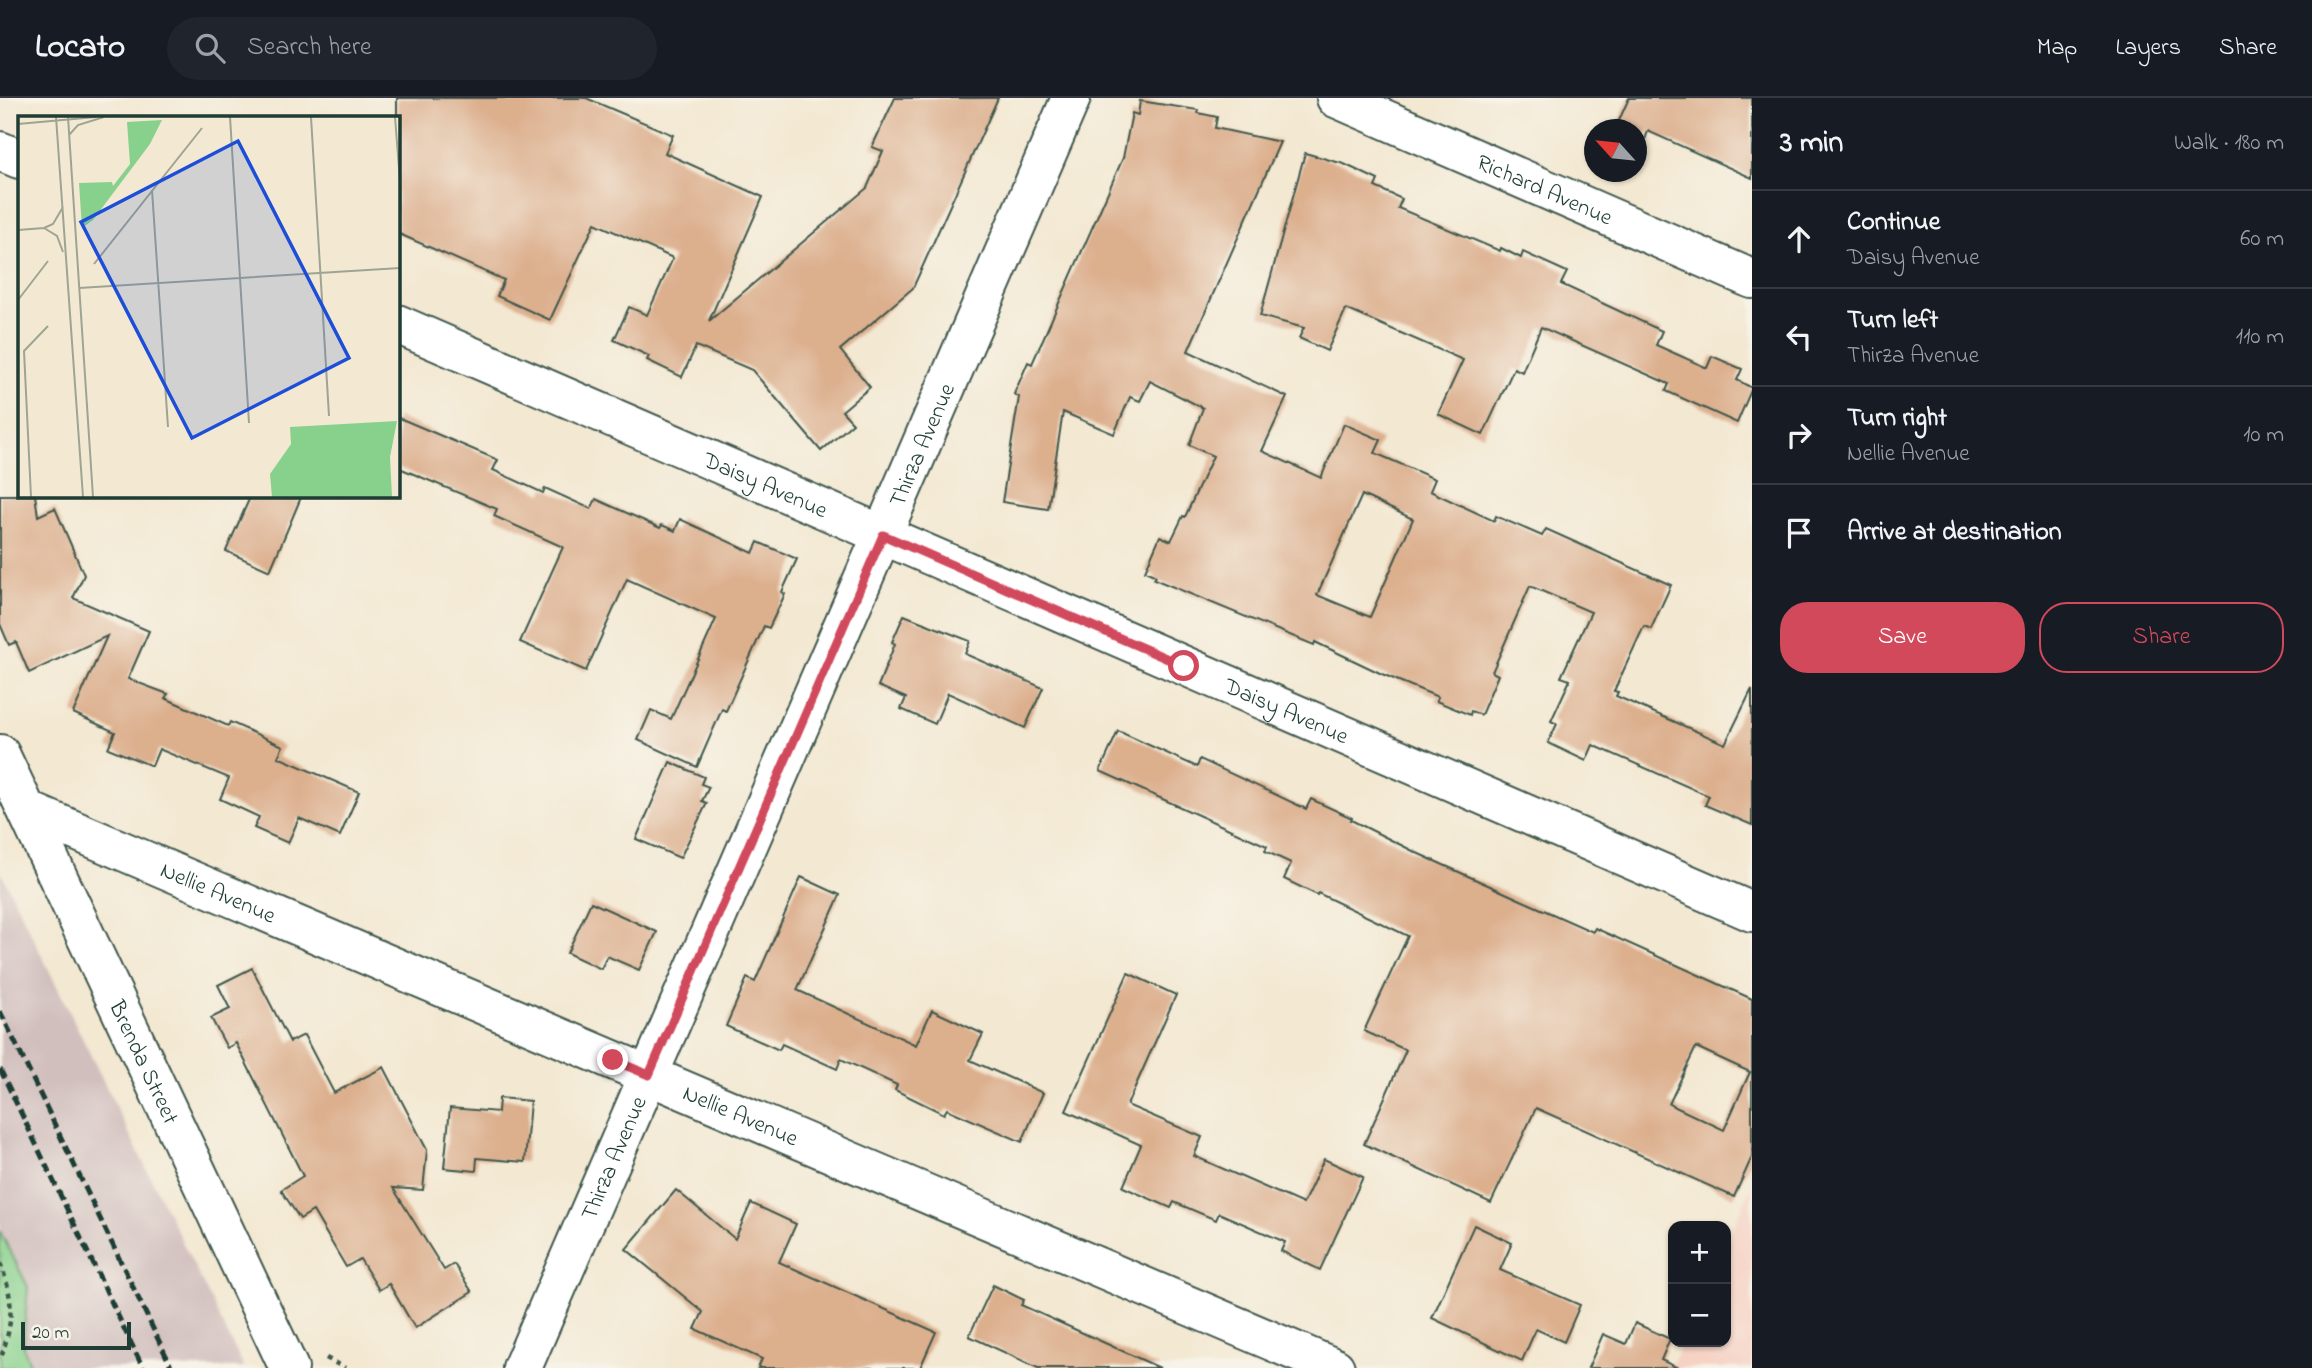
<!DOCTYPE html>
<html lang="en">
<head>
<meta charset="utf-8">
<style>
  body { margin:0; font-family:"Indie Flower",sans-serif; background:#20242c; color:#f1f3f6 }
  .controls { position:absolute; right:21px; bottom:21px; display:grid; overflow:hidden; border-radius:14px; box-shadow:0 2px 5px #0004 }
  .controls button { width:63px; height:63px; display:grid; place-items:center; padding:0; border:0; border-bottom:2px solid #363941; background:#171b24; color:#f1f3f6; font:35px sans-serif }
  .compass { position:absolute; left:1584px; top:21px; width:63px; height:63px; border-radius:50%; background:#171b24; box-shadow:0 2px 5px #0004; rotate:297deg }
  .scale { position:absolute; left:21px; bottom:18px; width:110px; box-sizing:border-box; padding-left:7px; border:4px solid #1f3d34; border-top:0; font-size:19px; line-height:24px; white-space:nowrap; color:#1f3d34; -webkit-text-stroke:5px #f7f3e8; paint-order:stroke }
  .stop { position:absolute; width:21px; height:21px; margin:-16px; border:5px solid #d1495b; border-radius:50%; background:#fff }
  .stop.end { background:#d1495b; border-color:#fff; box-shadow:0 2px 7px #0008 }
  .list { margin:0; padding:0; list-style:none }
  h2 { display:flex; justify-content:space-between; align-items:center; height:91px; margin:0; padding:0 28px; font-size:30px }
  h2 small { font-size:23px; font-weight:400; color:#9ea1a6 }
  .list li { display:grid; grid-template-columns:46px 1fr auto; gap:21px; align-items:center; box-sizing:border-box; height:98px; padding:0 28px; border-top:2px solid #363941 }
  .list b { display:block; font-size:26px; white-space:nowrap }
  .list p { margin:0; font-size:23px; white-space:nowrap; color:#9ea1a6 }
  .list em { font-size:23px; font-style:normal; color:#9ea1a6 }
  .actions { display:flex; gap:14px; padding:21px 28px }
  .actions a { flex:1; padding:16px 0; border:2px solid #d1495b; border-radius:28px; text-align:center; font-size:24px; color:#d1495b }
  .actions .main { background:#d1495b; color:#fff }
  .icon { flex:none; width:38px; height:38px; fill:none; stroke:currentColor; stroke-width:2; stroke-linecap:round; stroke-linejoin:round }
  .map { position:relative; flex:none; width:1752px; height:1270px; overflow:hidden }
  header { display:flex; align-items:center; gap:42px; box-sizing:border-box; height:98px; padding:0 35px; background:#171b24; border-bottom:2px solid #363941 }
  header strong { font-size:33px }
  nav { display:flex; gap:38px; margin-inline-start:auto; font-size:24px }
  .search { width:490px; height:63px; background:#20242c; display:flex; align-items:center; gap:18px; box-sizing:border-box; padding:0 24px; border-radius:38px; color:#9ea1a6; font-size:26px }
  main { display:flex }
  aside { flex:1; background:#171b24 }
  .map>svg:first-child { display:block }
</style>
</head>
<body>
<header>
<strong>Locato</strong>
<div class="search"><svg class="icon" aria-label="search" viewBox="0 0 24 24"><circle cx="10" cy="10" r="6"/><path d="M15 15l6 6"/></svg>Search here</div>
<nav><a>Map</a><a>Layers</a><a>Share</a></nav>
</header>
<main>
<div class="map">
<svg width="1752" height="1270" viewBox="0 0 1752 1270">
  <rect width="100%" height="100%" fill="#f7f3e8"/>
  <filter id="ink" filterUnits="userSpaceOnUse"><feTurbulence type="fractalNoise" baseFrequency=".0143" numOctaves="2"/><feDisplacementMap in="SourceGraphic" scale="14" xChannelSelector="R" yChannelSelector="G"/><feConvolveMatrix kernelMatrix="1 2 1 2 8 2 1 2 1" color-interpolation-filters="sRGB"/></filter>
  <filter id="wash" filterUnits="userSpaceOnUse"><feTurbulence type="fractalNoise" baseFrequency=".00686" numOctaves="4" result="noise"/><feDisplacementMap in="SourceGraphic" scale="28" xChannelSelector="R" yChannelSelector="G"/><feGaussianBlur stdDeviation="1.57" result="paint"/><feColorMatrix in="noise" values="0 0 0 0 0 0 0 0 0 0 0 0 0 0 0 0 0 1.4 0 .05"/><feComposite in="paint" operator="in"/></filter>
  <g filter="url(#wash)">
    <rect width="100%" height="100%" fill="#f3e8d2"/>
    <polygon fill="#f6d2c4" points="1752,1087 1752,1270 1670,1270 1682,1244 1726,1244 1726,1146"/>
    <polygon fill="#d1bfbe" points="0,772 244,1270 32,1270 23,1249 28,1189 0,1133"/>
    <polygon fill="#88d18d" stroke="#548760" stroke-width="2" points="0,1133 28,1189 23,1249 32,1270 0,1270"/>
    <g id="blocks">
      <g fill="#dcaf8d" fill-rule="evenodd">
        <polygon points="397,0 586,0 673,37 665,55 763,99 709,223 867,90 883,53 872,49 895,0 998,0 913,190 840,252 870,289 842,313 853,325 821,353 752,272 696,248 682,279 647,262 649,258 614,242 629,209 647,217 673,160 595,125 550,222 497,198 504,182 397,135"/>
        <polygon points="1629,0 1752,0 1752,80 1648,33 1645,42 1636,38 1636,32 1622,32 1616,29"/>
        <path d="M1140,3l58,9v3l19,4 -2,11 65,14 -92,209 99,46 -25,54 59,27 23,-54 37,16 -6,13 60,26 -5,12 64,30 2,-5 46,20 4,-7 125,56 -20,44 -7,-3 -30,65 4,1 -2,4 109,48 27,-55v136l-47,-20 4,-9 -116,-51 -7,16 -38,-18 9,-19 -6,-3 19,-41 -9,-3 30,-65 -61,-26 -38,86 6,3 -17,40 -10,-4 -1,4 -34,-14 2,-4 -56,-23 -67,-32 -1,3 -160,-66 2,-3 -11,-5 15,-35 11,5 12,-25 2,1 28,-61 -24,-11 14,-37 -53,-27 -10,20 -10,-4 -16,37 -51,-22 -15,97 -46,-7 17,-105 -5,-3 14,-32 4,2 91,-206 9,-45 6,2zM1362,397l51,24 -43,98 -53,-22z"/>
        <polygon points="1305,55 1344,66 1378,82 1375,89 1402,101 1398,110 1500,153 1501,150 1521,160 1523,154 1567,174 1561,186 1662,233 1656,247 1707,270 1712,258 1742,271 1737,282 1752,290 1737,325 1666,293 1669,286 1541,229 1522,274 1514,270 1483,337 1438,316 1463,262 1346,211 1327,253 1299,240 1304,230 1260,218"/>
        <polygon points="397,319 498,362 493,372 543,395 545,390 591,411 596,401 660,430 662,427 675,433 680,421 753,455 758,444 797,461 782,494 785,496 769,530 764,528 726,613 722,611 697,669 638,642 651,612 671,621 716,521 627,481 586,573 520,544 563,449 494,418 497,411 397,369"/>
        <polygon points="0,397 35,397 38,418 55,410 84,477 73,500 149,533 128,581 168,596 165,600 228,628 230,624 283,648 278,659 359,694 340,738 299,720 288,745 254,730 259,719 220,701 229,680 159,651 152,668 108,650 115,634 73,615 107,538 29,575 16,544 9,547 0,526"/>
        <polygon points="251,397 302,397 270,473 226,453"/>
        <polygon points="904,517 970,543 965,556 1043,590 1025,630 948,595 935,626 901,611 906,600 878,588 895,546 892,544"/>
        <path d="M1118,633l79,36 3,-8 106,50 5,-10 41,19 -1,2 66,33 104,47 72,32 2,-4 157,71v158l-18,40 -198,-89 -45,95 -127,-59 42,-94 -42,-19 44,-95 -90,-43 -1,2 -33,-16 7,-16 -26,-12 2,-5 -167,-75zM1696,949l54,25 -26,58 -55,-26z"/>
        <polygon points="670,664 704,679 701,686 709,689 702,703 707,705 680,760 636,741"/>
        <polygon points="801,779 840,797 797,892 916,947 932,912 983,936 970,962 1043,995 1022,1044 947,1011 944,1016 895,992 897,987 841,961 837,971 782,946 779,952 726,928 747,880 755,884"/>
        <polygon points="591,804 657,834 639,872 607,858 601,871 567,855"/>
        <polygon points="252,870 290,944 304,937 334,995 384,969 427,1052 423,1092 393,1090 444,1172 454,1166 472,1194 415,1230 389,1186 379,1192 360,1161 346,1169 313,1113 300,1121 281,1092 303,1078 236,945 227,950 211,920 230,911 218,887"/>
        <polygon points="1128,875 1176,897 1127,1007 1202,1039 1194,1058 1303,1106 1324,1061 1363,1079 1320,1172 1281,1153 1285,1144 1219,1115 1216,1122 1174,1104 1171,1110 1123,1089 1141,1047 1066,1013"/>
        <polygon points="499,1000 530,1003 525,1064 477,1060 476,1073 444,1070 450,1010 498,1014"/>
        <polygon points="676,1092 735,1141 751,1105 796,1126 779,1164 936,1234 920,1270 758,1270 762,1261 695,1231 703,1214 626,1151"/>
        <polygon points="1474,1127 1512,1145 1500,1172 1580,1207 1564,1244 1536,1231 1522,1263 1432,1220"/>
        <polygon points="993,1187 1024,1202 1021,1207 1160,1270 1038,1270 969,1238"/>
        <polygon points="1635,1225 1670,1241 1661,1262 1678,1270 1588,1270 1603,1236 1626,1246"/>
      </g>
    </g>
  </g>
  <g filter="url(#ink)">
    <use href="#blocks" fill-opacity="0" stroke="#3f574c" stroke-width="2"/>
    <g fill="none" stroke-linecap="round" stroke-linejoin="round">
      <defs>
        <g id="minor">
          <path id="s1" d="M1336,0l416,181"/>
          <polyline points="0,53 19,61"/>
          <path id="s2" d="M397,226l1355,588"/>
          <path id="s3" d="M0,656l289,614"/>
          <path id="s4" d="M29,713l1306,557"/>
          <path id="s5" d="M522,1270l549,-1270"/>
        </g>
      </defs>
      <use href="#minor" stroke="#3f574c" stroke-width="42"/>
      <g stroke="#3f574c" stroke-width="4.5" stroke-dasharray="5 5" stroke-linecap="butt">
        <path d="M0,1165c15,37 13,61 0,97"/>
        <polyline points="326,1260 345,1270"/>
      </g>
      <use href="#minor" stroke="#fff" stroke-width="38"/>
      <g stroke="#1f3d34" stroke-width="5" stroke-dasharray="10 5" stroke-linecap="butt">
        <polyline points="0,913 172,1270"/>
        <polyline points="0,971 143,1270"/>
      </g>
    </g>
  </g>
  <g fill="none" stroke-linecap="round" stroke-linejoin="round" filter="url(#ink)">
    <polyline stroke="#d1495b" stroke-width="9" points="613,962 649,977 883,437 1184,568"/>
  </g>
  <g text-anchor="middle" stroke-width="5" stroke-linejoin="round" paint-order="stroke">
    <g font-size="23" fill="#1f3d34" stroke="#f7f3e8">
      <text dy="8" stroke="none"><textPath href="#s1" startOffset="228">Richard Avenue</textPath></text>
      <text dy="8" stroke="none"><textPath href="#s5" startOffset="1006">Thirza Avenue</textPath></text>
      <text dy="8" stroke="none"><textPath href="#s2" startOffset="402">Daisy Avenue</textPath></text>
      <text dy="8" stroke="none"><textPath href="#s2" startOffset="970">Daisy Avenue</textPath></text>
      <text dy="8" stroke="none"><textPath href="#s4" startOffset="206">Nellie Avenue</textPath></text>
      <text dy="8" stroke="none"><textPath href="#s3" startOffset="340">Brenda Street</textPath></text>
      <text dy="8" stroke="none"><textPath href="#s4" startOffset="774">Nellie Avenue</textPath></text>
      <text dy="8" stroke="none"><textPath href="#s5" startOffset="229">Thirza Avenue</textPath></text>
    </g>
  </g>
  <g transform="translate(18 18)">
    <rect width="382" height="382" fill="#f3e8d2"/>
    <path d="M144,4l-12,24 -57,76 -11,8 -3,-45 33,-1 1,4 17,-22 -3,-42zM379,305l-7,36 2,40h-120l-2,-23 21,-30 -1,-17z" fill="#88d18d"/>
    <path fill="none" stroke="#9ea493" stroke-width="2" d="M38,1l27,380M50,1l25,380M212,1l19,306M293,1l18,299M377,1l5,64M0,8l78,-7M51,19l9,-10 26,-8M134,74l16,237M26,112l13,8 6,16M26,112l9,-4 10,-17M0,114l26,-2M76,148l108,-136M61,172l321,-20M0,184l30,-39M13,381l-7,-146 24,-25"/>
    <path fill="#1d4ed8" fill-opacity="0.15" stroke="#1d4ed8" stroke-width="3.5" d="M220,25l111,217 -157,80 -111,-216z"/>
    <rect width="382" height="382" fill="none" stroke="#1f3d34" stroke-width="3.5"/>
  </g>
</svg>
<div class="controls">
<button>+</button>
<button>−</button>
</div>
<svg class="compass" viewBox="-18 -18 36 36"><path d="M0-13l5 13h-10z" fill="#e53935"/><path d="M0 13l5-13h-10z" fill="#9ea1a6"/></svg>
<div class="scale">20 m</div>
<div class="stop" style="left:1184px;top:568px"></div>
<div class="stop end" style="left:613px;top:962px"></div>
</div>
<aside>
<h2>3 min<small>Walk · 180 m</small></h2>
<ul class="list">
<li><svg class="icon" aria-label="ahead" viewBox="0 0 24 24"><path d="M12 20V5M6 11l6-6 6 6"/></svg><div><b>Continue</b><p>Daisy Avenue</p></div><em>60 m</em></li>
<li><svg class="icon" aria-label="left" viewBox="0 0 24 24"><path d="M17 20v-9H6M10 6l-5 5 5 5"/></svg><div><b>Turn left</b><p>Thirza Avenue</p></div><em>110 m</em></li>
<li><svg class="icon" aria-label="right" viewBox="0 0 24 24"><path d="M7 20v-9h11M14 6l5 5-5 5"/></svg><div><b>Turn right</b><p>Nellie Avenue</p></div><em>10 m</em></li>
<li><svg class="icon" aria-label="arrive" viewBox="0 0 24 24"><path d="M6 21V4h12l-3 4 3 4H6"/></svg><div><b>Arrive at destination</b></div></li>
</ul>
<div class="actions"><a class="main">Save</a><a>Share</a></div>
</aside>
</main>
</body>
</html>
